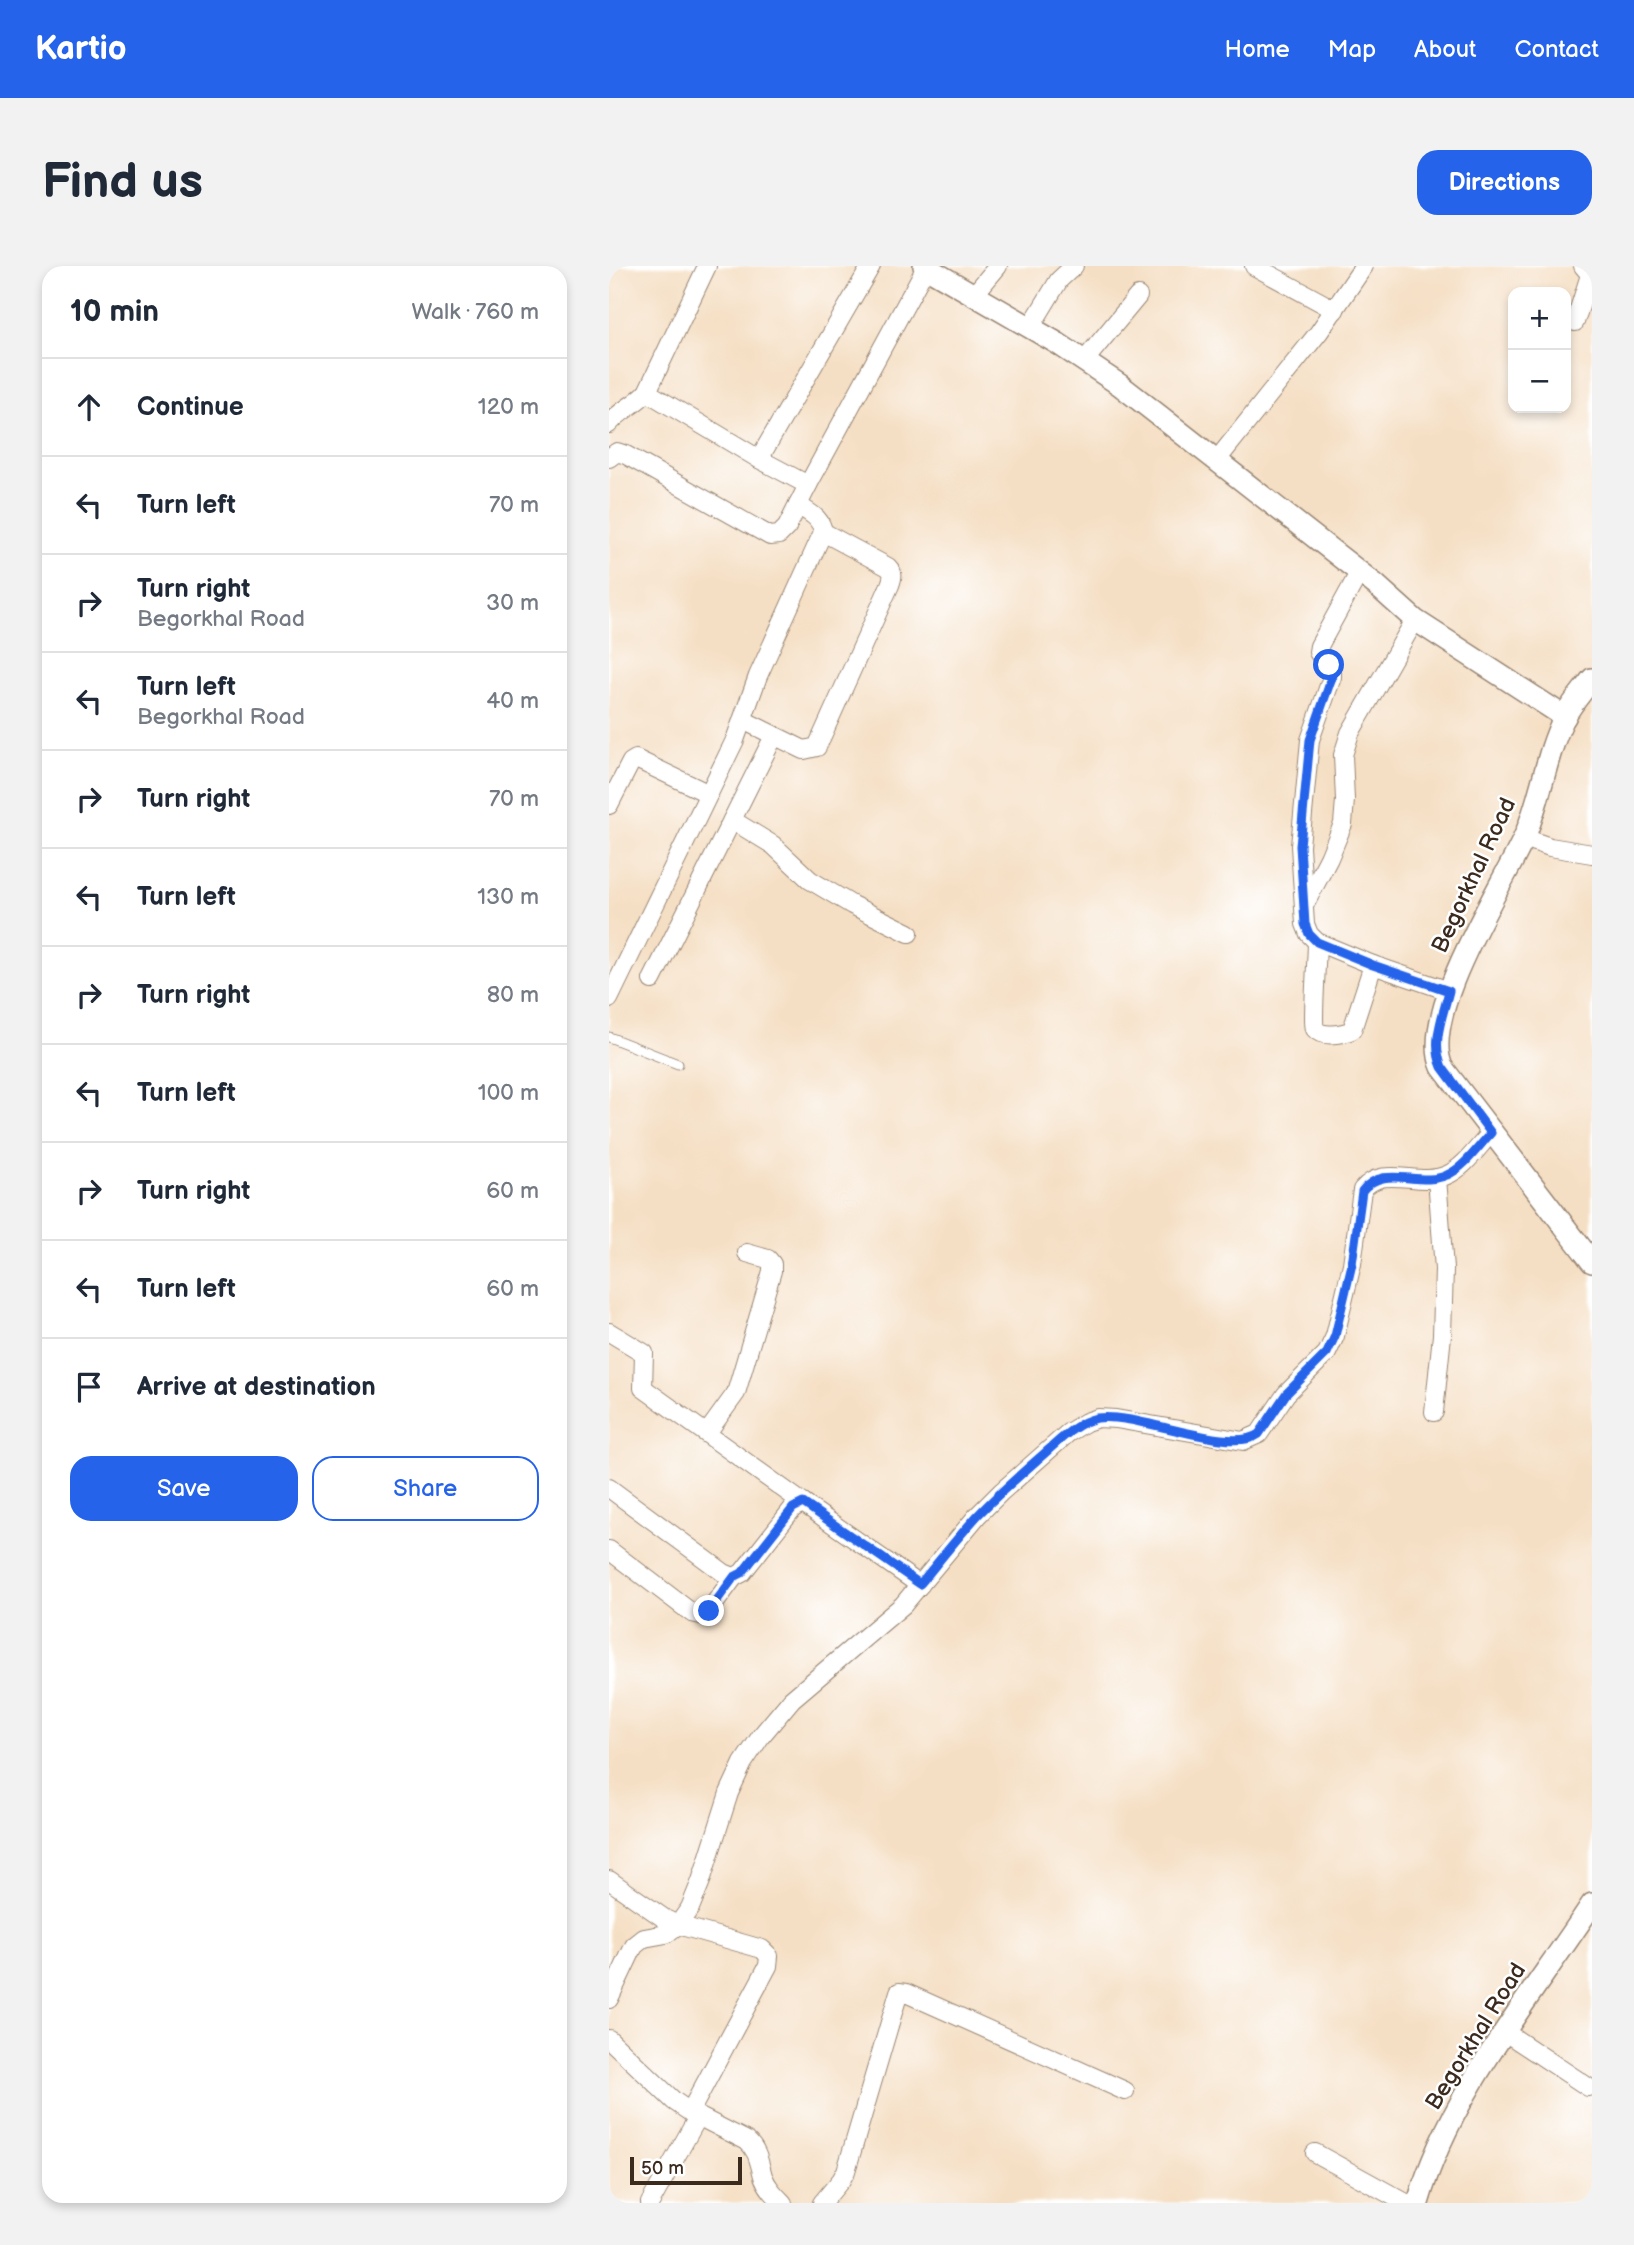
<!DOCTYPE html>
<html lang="en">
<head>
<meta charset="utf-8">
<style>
  body { margin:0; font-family:"Balsamiq Sans",sans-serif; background:#f2f2f3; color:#1f2937 }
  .controls { position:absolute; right:21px; top:21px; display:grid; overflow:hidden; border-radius:14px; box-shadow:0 4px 10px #0003 }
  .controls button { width:63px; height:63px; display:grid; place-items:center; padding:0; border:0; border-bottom:2px solid #e0e1e3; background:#fff; color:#1f2937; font:35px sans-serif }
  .scale { position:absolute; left:21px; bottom:18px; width:112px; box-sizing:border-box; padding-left:7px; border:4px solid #3b2a1e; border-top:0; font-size:19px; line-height:24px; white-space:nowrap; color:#3b2a1e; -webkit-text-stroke:5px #fff; paint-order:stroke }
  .stop { position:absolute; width:21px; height:21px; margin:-16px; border:5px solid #2563eb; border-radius:50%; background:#fff }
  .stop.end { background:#2563eb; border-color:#fff; box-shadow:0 2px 7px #0008 }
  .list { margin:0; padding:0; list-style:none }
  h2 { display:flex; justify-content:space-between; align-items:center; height:91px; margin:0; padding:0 28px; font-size:30px }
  h2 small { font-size:23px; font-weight:400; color:#747a83 }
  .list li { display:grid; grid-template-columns:46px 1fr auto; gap:21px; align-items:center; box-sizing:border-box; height:98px; padding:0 28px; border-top:2px solid #e0e1e3 }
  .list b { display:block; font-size:26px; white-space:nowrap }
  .list p { margin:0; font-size:23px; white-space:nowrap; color:#747a83 }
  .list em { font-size:23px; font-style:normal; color:#747a83 }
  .actions { display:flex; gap:14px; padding:21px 28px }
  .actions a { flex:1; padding:16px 0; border:2px solid #2563eb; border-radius:21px; text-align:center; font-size:24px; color:#2563eb }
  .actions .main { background:#2563eb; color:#fff }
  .icon { flex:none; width:38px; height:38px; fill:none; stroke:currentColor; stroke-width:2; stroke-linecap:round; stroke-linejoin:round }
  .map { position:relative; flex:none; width:983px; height:1937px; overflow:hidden; border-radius:21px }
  header { display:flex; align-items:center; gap:42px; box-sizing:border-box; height:98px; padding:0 35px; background:#2563eb; color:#fff }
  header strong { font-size:33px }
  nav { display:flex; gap:38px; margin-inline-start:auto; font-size:24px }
  .intro { display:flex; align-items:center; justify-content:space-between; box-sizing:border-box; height:168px; padding:0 42px }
  h1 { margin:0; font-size:49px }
  .button { padding:18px 32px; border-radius:21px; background:#2563eb; color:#fff; font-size:24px; font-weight:700 }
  main { display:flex; gap:42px; padding:0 42px }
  aside { flex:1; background:#fff; border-radius:21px; box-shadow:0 4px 10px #0003 }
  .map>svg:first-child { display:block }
</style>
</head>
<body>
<header>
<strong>Kartio</strong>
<nav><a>Home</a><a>Map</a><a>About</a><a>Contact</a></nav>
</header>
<div class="intro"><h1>Find us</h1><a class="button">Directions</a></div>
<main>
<aside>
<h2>10 min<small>Walk · 760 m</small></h2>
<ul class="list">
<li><svg class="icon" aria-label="ahead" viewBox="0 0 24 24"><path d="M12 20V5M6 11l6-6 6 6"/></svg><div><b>Continue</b></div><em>120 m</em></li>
<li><svg class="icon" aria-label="left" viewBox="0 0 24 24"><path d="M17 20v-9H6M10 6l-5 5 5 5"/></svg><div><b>Turn left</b></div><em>70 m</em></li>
<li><svg class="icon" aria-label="right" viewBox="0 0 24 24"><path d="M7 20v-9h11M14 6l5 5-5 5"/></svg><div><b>Turn right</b><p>Begorkhal Road</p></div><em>30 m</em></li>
<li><svg class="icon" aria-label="left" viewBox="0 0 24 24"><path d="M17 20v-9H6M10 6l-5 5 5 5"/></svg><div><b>Turn left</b><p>Begorkhal Road</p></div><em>40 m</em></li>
<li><svg class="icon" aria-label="right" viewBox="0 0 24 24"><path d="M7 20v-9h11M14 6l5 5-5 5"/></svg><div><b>Turn right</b></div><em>70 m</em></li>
<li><svg class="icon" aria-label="left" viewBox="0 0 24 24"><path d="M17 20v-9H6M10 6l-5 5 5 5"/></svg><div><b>Turn left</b></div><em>130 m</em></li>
<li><svg class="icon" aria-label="right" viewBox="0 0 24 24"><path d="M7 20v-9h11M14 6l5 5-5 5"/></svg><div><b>Turn right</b></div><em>80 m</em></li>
<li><svg class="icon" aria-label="left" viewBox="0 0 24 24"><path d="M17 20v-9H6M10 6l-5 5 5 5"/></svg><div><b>Turn left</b></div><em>100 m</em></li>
<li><svg class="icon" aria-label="right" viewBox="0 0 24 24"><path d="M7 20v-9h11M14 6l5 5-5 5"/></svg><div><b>Turn right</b></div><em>60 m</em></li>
<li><svg class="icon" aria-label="left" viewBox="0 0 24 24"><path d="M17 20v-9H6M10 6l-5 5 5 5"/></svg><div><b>Turn left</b></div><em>60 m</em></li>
<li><svg class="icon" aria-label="arrive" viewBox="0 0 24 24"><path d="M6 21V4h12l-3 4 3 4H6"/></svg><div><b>Arrive at destination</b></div></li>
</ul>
<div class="actions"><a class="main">Save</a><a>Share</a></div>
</aside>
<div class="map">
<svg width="983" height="1937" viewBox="0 0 983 1937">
  <rect width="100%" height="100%" fill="#fff"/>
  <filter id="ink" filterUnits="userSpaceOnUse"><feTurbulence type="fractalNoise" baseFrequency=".0143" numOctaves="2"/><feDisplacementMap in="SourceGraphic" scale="14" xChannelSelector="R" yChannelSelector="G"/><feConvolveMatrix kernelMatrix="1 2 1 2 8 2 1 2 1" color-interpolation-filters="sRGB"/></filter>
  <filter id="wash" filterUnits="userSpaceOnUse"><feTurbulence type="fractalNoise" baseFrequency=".00686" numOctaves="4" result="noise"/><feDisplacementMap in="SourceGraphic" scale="28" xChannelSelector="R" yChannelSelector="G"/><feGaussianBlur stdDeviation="1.57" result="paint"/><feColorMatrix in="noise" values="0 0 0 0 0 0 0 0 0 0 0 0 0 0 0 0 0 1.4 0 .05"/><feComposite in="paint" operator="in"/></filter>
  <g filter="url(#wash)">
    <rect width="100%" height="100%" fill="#f5dfc4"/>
  </g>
  <g filter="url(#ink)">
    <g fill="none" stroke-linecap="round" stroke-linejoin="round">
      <defs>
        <polyline id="service" points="0,771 69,798"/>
        <g id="minor">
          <polyline points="645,0 726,44"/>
          <polyline points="364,30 389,0"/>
          <polyline points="966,56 980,12 980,7 974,0"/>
          <polyline points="421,62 450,14 465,0"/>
          <polyline points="476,94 529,30"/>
          <polyline points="38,126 150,193 199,219"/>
          <path d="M0,158c10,-13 26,-19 38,-32l60,-126"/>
          <polyline points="0,192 8,186 17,189 161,270 170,269 178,261 199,219 317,1"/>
          <polyline points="150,193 262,0"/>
          <polyline points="608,194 710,66 755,0"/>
          <polyline points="750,307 710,380 709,386 723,404 723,411 701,474 691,580 696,658 700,668 708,676 764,699 840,725"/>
          <path d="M134,454l61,30 13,-3 73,-162c3,-8 4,-12 -2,-18l-65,-35"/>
          <polyline points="0,539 22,496 27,493 98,527"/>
          <polyline points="123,554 164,579 201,614 243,639 300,667"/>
          <polyline points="915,572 941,581 983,588"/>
          <polyline points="696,638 720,592 734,558 736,534 734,489 741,467 806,354"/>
          <path d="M708,676c0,12 -5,83 -2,87 7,9 29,5 37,1l21,-65"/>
          <polyline points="43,714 165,470"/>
          <path d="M0,733l126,-259 23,-64 65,-144c-2,-15 -14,-19 -25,-27"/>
          <polyline points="0,1066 35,1087 34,1122 194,1237"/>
          <polyline points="825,1146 833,1069 835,1003 828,912"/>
          <polyline points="98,1167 127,1127 163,1005 163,998 159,993 138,987"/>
          <polyline points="0,1222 115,1307 125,1311 133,1307 184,1242 194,1237 311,1319"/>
          <polyline points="0,1284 83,1347 92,1349 100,1345 125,1311"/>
          <polyline points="0,1614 56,1653 69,1659 153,1683 160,1690 159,1700 81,1846"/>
          <path d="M0,1733l25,-53 10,-8 22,-4 12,-9 12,-17 11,-27 28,-88 14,-30 18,-27 31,-37 111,-94 74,-89 24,-24 67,-59 18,-11 12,-4 18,1 127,22 16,-7 27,-40 41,-41 8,-17 17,-72 10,-74c22,-27 56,-2 85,-15 17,-7 31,-28 44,-42"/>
          <polyline points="896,1766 979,1821"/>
          <path d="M0,1773l65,62 16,11 57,29c11,10 12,21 16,35 4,11 12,19 20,27"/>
          <polyline points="706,1887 797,1937"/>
          <polyline points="41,1937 89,1851"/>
          <polyline points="213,1937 232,1914 237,1905 290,1726 297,1727 516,1825"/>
        </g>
        <g id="tertiary">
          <polyline points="315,0 448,77 511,119 767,319 806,354 956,451"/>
          <path d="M983,413c-9,12 -21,25 -28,39 -19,38 -23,83 -41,122 -23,50 -104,175 -81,227l150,195"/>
          <path d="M809,1937c30,-107 113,-206 174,-299"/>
        </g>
      </defs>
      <use href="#service" stroke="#988471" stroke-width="11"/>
      <use href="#minor" stroke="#988471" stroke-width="20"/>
      <use href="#tertiary" stroke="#988471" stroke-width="24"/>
      <use href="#service" stroke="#fff" stroke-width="9"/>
      <use href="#minor" stroke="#fff" stroke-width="18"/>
      <use href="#tertiary" stroke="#fff" stroke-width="21"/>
    </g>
  </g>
  <g fill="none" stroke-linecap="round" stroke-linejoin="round" filter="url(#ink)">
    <path stroke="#2563eb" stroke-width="9" d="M100,1345l25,-34 8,-4 51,-65 10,-5 117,81c19,-23 38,-47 58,-69 21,-22 44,-42 67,-62 15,-13 32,-31 52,-35 40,-6 133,37 162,16l27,-40 41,-41 8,-17 17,-72 10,-73c22,-28 57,-3 85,-16 17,-7 31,-28 44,-42l-49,-66c-11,-25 1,-51 7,-76l-76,-26 -56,-23 -8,-8 -4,-10 -5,-78 10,-106 22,-63 -3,-12"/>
  </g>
  <g text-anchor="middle" stroke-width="5" stroke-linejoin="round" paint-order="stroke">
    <g font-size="23" fill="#3b2a1e" stroke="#fff">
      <text transform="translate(864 609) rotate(-65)" y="8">Begorkhal Road</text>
      <text transform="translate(866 1770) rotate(-58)" y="8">Begorkhal Road</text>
    </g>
  </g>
</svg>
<div class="controls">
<button>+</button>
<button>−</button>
</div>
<div class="scale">50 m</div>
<div class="stop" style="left:720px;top:399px"></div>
<div class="stop end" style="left:100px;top:1345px"></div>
</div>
</main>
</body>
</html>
